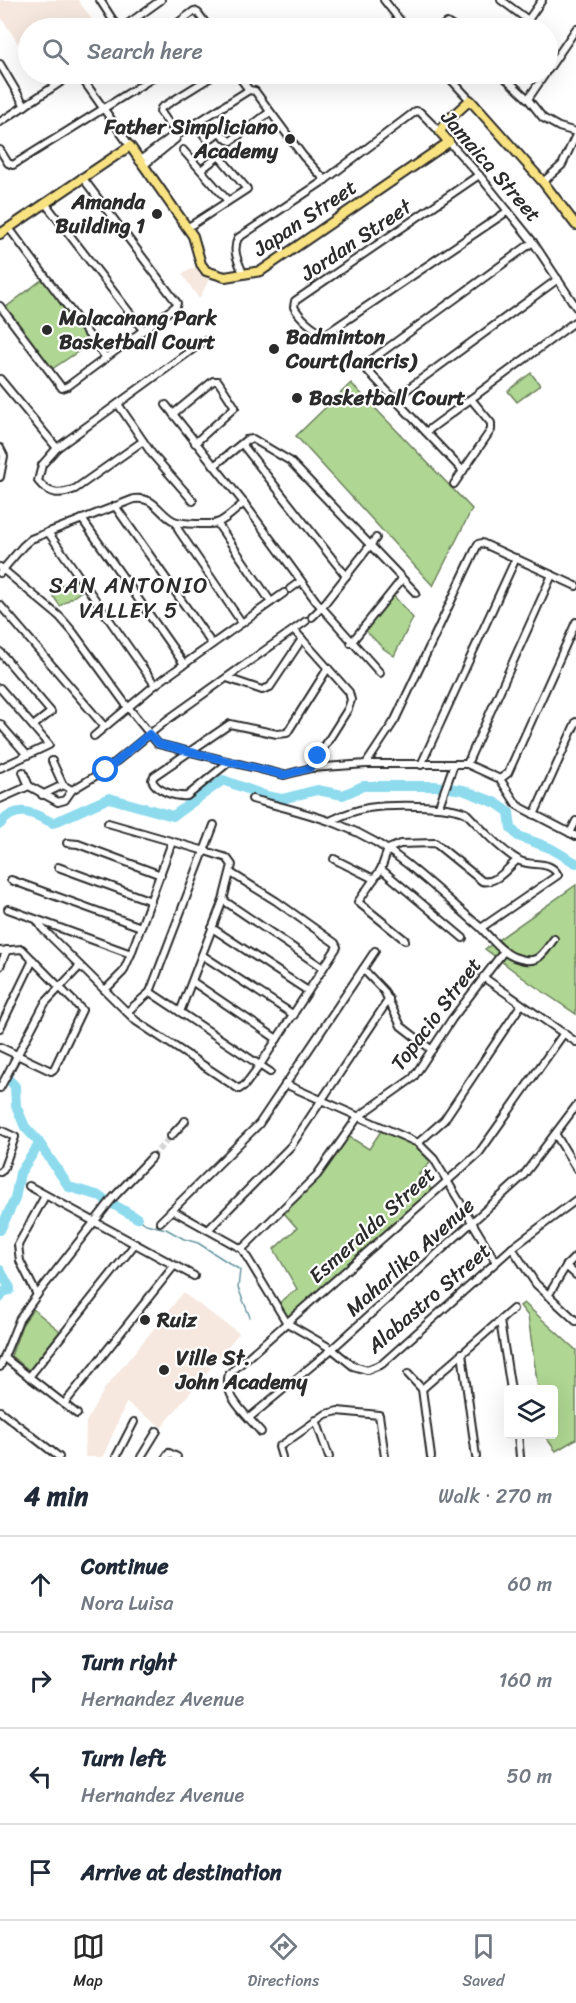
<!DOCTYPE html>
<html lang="en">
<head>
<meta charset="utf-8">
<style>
  body { margin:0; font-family:Sriracha,sans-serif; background:#f6f6f7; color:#1f2937 }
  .controls { position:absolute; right:18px; bottom:18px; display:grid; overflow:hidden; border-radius:6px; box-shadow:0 6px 24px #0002 }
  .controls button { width:54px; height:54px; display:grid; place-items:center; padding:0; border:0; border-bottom:2px solid #e0e1e3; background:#fff; color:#1f2937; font:30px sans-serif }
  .stop { position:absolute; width:18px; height:18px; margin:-14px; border:4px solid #1a73e8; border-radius:50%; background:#fff }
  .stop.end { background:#1a73e8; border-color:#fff; box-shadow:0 2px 6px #0008 }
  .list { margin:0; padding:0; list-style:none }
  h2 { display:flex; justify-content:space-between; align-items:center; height:78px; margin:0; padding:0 24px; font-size:26px }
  h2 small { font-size:20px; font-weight:400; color:#747a83 }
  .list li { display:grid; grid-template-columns:39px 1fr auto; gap:18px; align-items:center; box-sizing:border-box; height:96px; padding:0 24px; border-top:2px solid #e0e1e3 }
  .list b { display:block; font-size:22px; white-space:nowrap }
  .list p { margin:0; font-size:20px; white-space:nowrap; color:#747a83 }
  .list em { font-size:20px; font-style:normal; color:#747a83 }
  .icon { flex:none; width:33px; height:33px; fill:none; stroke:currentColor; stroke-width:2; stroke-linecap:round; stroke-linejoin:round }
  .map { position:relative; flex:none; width:576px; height:1457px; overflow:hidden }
  .search { position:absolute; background:#fff; box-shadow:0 6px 24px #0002; left:18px; right:18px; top:18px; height:66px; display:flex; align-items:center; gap:15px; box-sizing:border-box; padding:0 21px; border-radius:33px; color:#747a83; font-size:22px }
  .sheet { height:462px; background:#fff }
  nav { display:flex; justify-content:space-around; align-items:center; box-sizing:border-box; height:84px; border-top:2px solid #e0e1e3; background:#fff; font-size:16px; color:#747a83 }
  nav a { display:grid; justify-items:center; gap:3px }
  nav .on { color:#2b2b2b }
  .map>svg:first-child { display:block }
</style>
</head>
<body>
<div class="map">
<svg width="576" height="1457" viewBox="0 0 576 1457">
  <rect width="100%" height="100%" fill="#fff"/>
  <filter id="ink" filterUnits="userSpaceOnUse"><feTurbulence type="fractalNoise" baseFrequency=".0167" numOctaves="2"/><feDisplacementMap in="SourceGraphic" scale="12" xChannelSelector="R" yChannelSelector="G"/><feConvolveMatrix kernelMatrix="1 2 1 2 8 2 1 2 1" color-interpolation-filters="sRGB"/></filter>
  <g filter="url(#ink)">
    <g fill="#f6e8df">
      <polygon points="0,0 78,0 98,28 28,28 28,49 24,52 0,16"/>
      <polygon points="199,265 210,278 199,299 182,274"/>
      <polygon points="183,1293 239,1333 162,1427 126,1403 103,1457 85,1457 86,1422 105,1388"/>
    </g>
    <g fill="#afd692" stroke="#6d805e" stroke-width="1.5">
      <polygon points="44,278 91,343 52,369 5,308"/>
      <polygon points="531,373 540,385 517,402 508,391"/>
      <polygon points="351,383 472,509 433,586 296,436"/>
      <polygon points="74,577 83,590 60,606 51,593"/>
      <polygon points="393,595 413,618 394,656 384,649 365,630"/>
      <polygon points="576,885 576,1014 530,983 485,949"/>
      <polygon points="381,1131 417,1146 431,1162 419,1174 432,1190 287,1317 278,1304 297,1289 274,1249 297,1228 283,1212 348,1136 369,1149"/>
      <polygon points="524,1303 576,1350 576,1439 556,1451 544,1435 554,1434 554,1390 538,1389 528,1316 520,1306"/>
      <polygon points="33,1309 60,1331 29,1370 11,1356 22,1325"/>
    </g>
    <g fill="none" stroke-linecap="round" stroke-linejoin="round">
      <polyline stroke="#6695a0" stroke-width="1.5" points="137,1218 146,1224 166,1229 184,1239 198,1243 240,1270 238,1288 250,1317"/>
      <g stroke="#8edbee" stroke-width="10">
        <path d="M0,824c17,-21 33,-11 53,-1l56,-25 64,18 50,-36 43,16 16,3 35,-9 26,5 20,-9h72l28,4 33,13 13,9 2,16 7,8 32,12 26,15"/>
        <polyline points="9,1080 15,1086 16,1106 25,1127 38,1141 69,1187 97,1195 137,1218"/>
        <polyline points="0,1230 15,1199 20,1173 38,1146 38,1141"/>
        <polyline points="0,1270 10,1288 10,1290 3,1292 0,1298"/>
      </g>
      <polyline stroke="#d5d5d5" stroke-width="6" stroke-dasharray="6 3" stroke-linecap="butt" points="152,1157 171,1136"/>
      <defs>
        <g id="minor">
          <polyline points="100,0 118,28"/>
          <polyline points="384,0 406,28"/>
          <polyline points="501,0 528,20 542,0"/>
          <polyline points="122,28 161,0"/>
          <polyline points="171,28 194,11 198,13 209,28"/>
          <polyline points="438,28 447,23 455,28"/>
          <polyline points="0,64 25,106"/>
          <polyline points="548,70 576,29"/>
          <polyline points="79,74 130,146"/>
          <polyline points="237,74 249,90 255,91 303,156 325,180"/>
          <polyline points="446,74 470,100"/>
          <polyline points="501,74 528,99 543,118 559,127 576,132"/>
          <polyline points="528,99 545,74"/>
          <polyline points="0,122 73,74"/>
          <polyline points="195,123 207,139 210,139 219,132 228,140 231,141 270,112"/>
          <polyline points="177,135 160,111 161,108 216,74"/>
          <polyline points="176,136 249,90"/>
          <polyline points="449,142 479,175 533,242 576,307"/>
          <polyline points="0,150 8,163 13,165 159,74"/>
          <polyline points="183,150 228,201"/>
          <polyline points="139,161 174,135 176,136 176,139 143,166"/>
          <path d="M479,175l-184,126 -1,6c6,11 20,23 32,27l182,-123"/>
          <polyline points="543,182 562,165 576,135"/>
          <polyline points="45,203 143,330"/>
          <polyline points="9,228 106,358"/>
          <polyline points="187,228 247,189 219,156 201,170"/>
          <path d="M243,273c-5,-12 -11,-22 -5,-35l87,-58 91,-69 4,1 20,20"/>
          <polyline points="0,306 62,388 68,386 176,306 177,303 82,177"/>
          <polyline points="0,379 57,448"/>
          <polyline points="394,399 558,279"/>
          <polyline points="118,404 152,454 193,501"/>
          <polyline points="166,405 244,503 316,601 380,673"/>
          <polyline points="173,414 213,381 218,381 235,407 195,443"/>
          <polyline points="426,432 576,321"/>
          <path d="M143,441l-68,48c-15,6 -26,6 -37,-8l4,-16 15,-17 147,-107"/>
          <polyline points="242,444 346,576"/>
          <polyline points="0,448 4,456 0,477"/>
          <polyline points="214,466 246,440 253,439 290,461 416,593"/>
          <polyline points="463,471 367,370 367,363 533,242"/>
          <polyline points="454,484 491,430 491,423 471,399"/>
          <polyline points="115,506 212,644"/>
          <polyline points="82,519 184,664"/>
          <polyline points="176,523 179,531 242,623"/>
          <polyline points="217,523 271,602"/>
          <polyline points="48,532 155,685"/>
          <polyline points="0,567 60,617 73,632 127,706 158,744 284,775 311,768 366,764 467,764 500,779 517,805 522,808 576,836"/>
          <path d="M0,573l23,-27 8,-7 103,-40c21,-3 25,15 40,22 6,3 37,4 43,2 9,-3 19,-14 27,-20"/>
          <polyline points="290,589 301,581"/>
          <polyline points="0,605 104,726"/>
          <polyline points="312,617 321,608 376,538"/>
          <polyline points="294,630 349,692 351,700 348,709 311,768"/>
          <polyline points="351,643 402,579"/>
          <polyline points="0,652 51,712 33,726"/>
          <polyline points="227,678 262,690 270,687 302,639"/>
          <polyline points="0,688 49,745 0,768"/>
          <polyline points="0,724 27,755"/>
          <polyline points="94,736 155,685 284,593"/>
          <polyline points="52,761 63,785 72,790"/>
          <path d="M229,762l-42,34c-11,1 -31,-5 -35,-16l2,-4 76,-52 47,10 10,-1 41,-65"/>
          <polyline points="366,764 395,720 478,544 482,543 576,586"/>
          <polyline points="467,764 552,575"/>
          <polyline points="421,765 516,558"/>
          <polyline points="23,772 29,786"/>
          <polyline points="500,779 508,773 576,622"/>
          <polyline points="42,795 63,785"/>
          <polyline points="0,799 29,786 58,802 65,800 72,790 107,769 167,720 306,621"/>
          <path d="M252,799c58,15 108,26 155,65 25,20 49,42 73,63 10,10 21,25 34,30 24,9 27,-1 40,-18"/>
          <polyline points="439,806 454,764"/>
          <polyline points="534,815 576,722"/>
          <path d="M332,820c11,-5 23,-10 36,-12 21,-3 79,-4 98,5 16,16 34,37 54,48 13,6 30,-1 38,14l-77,53"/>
          <polyline points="108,823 205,851 227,858 232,865 223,900 180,1012"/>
          <polyline points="570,833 576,821"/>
          <polyline points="67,843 78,844 161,875"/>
          <polyline points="334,859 374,879"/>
          <polyline points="58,867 151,901"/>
          <polyline points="381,869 463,938"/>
          <polyline points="11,880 141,927"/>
          <polyline points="223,900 323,968"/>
          <polyline points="8,909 131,954"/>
          <polyline points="37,920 42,928 136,1021 239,1089 245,1085 260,1065 337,947 335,943 276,901 231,873"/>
          <polyline points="212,928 308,991"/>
          <path d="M405,940l-47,-38 23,-33 7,-20 12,-5 35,-1 47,38c14,3 25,-12 35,-21"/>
          <polyline points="0,951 22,949 82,1010 54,1069 51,1071 0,1047"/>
          <polyline points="202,955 294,1015"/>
          <polyline points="0,966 7,950"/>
          <polyline points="363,969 384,991 401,1026 432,1050"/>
          <polyline points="483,977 576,1042"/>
          <polyline points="193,982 277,1039"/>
          <polyline points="105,990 123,972 131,954 172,842"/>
          <polyline points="150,992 270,1072"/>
          <polyline points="127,1012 150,992 214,825"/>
          <polyline points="0,1028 33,960"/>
          <polyline points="285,1084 418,1143 434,1159 496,1262"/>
          <polyline points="0,1088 45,1003 80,966"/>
          <polyline points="0,1130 15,1137 3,1170 0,1172"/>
          <polyline points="556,1135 576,1168"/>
          <polyline points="171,1136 185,1121"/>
          <polyline points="418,1143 444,1120 521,1005"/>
          <polyline points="29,1186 194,1276"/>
          <polyline points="172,1210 242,1249 287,1323 332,1349 353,1366 367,1370 382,1364 512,1248 576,1200"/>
          <polyline points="160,1222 259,1124 375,951"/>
          <polyline points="208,1230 291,1146 389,999"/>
          <polyline points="512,1248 536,1284 576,1321"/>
          <polyline points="242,1249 317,1175 358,1117 413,1078 452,1019 504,951"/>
          <polyline points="566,1266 576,1275"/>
          <polyline points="37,1295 20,1261 18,1245 45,1196"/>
          <polyline points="548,1296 566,1266 576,1256"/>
          <polyline points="500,1321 511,1390"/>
          <polyline points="462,1353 476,1457"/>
          <polyline points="5,1358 77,1414"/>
          <polyline points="0,1367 19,1320 37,1295 113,1198 152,1157"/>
          <polyline points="408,1374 422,1389 431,1457"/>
          <polyline points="29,1377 135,1244"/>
          <polyline points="422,1389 513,1309"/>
          <polyline points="64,1404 174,1266"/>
          <polyline points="0,1411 59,1457"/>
          <polyline points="249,1418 332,1349 523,1176 576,1106"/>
          <polyline points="316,1420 329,1457"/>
          <path d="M261,1432c-13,-16 -39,-36 -32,-58l250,-221 85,-120"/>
          <polyline points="518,1434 520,1457"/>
          <polyline points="116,1457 134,1422"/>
          <polyline points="141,1457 157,1431"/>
          <polyline points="166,1457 169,1453 177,1457"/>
          <polyline points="282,1457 279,1447 326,1414 338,1411 379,1415 385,1457"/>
        </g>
        <polyline id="major" points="0,234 130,146 193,236 201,264 206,271 225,277 261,271 449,142 440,132 446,122 470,100 543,182 576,225"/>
      </defs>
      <use href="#minor" stroke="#2b2b2b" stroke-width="10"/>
      <use href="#major" stroke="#2b2b2b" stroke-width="12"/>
      <use href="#minor" stroke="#fff" stroke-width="6"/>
      <use href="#major" stroke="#f8e281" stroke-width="8"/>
    </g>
  </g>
  <g fill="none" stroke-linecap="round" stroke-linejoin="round" filter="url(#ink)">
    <polyline stroke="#1a73e8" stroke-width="8" points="106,770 149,734 159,744 284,775 310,768 318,756"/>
  </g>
  <g fill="#2b2b2b" stroke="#fff" stroke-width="2">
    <circle cx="290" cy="139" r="6"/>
    <circle cx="157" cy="214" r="6"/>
    <circle cx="47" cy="330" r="6"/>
    <circle cx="274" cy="349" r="6"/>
    <circle cx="297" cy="398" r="6"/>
    <circle cx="145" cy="1320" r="6"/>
    <circle cx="164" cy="1370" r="6"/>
  </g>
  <g text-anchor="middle" stroke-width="4.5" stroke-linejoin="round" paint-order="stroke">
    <g font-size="21" font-weight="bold" fill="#2b2b2b" stroke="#fff" text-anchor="start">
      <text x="278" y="134" text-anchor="end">Father Simpliciano<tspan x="278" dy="24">Academy</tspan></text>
      <text x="145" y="209" text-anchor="end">Amanda<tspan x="145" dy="24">Building 1</tspan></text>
      <text x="59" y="325">Malacanang Park<tspan x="59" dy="24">Basketball Court</tspan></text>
      <text x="286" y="344">Badminton<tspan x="286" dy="24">Court(lancris)</tspan></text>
      <text x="309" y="405">Basketball Court</text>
      <text x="157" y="1327">Ruiz</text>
      <text x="176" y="1365">Ville St.<tspan x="176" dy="24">John Academy</tspan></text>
    </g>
    <g font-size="21" fill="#2b2b2b" stroke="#fff">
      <text transform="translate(491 166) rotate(49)" y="7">Jamaica Street</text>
      <text transform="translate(305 218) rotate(-34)" y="7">Japan Street</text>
      <text transform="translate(356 240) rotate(-34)" y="7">Jordan Street</text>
      <text transform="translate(436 1014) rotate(-53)" y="7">Topacio Street</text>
      <text transform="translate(372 1225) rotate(-42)" y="7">Esmeralda Street</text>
      <text transform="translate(410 1257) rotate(-42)" y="7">Maharlika Avenue</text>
      <text transform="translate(429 1298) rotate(-41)" y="7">Alabastro Street</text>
    </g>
    <g font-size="22" letter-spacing="1.5" fill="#2b2b2b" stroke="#fff">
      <text x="129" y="593">SAN ANTONIO<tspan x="129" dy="25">VALLEY 5</tspan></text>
    </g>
  </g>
</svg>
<div class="controls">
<button><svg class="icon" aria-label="layers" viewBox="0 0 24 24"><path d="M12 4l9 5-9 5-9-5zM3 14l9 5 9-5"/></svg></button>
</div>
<div class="stop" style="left:106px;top:770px"></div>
<div class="stop end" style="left:318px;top:756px"></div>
<div class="search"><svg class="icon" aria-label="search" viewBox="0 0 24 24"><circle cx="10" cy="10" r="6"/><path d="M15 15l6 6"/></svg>Search here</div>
</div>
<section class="sheet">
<h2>4 min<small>Walk · 270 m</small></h2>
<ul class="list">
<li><svg class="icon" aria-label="ahead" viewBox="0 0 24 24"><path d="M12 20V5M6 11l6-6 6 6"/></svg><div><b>Continue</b><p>Nora Luisa</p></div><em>60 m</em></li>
<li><svg class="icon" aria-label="right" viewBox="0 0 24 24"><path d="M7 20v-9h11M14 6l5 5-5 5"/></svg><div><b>Turn right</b><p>Hernandez Avenue</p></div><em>160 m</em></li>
<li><svg class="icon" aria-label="left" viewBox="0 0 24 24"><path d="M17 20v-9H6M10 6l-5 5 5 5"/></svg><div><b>Turn left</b><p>Hernandez Avenue</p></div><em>50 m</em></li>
<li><svg class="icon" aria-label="arrive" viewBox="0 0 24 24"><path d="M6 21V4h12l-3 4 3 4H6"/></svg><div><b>Arrive at destination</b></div></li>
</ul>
</section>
<nav>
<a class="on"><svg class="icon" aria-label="map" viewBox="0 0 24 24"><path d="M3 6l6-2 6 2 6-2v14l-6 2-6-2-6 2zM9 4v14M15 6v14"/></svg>Map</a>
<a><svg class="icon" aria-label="directions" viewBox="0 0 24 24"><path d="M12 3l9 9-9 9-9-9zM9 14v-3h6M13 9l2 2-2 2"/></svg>Directions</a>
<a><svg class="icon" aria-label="saved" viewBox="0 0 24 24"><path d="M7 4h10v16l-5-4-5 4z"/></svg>Saved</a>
</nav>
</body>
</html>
